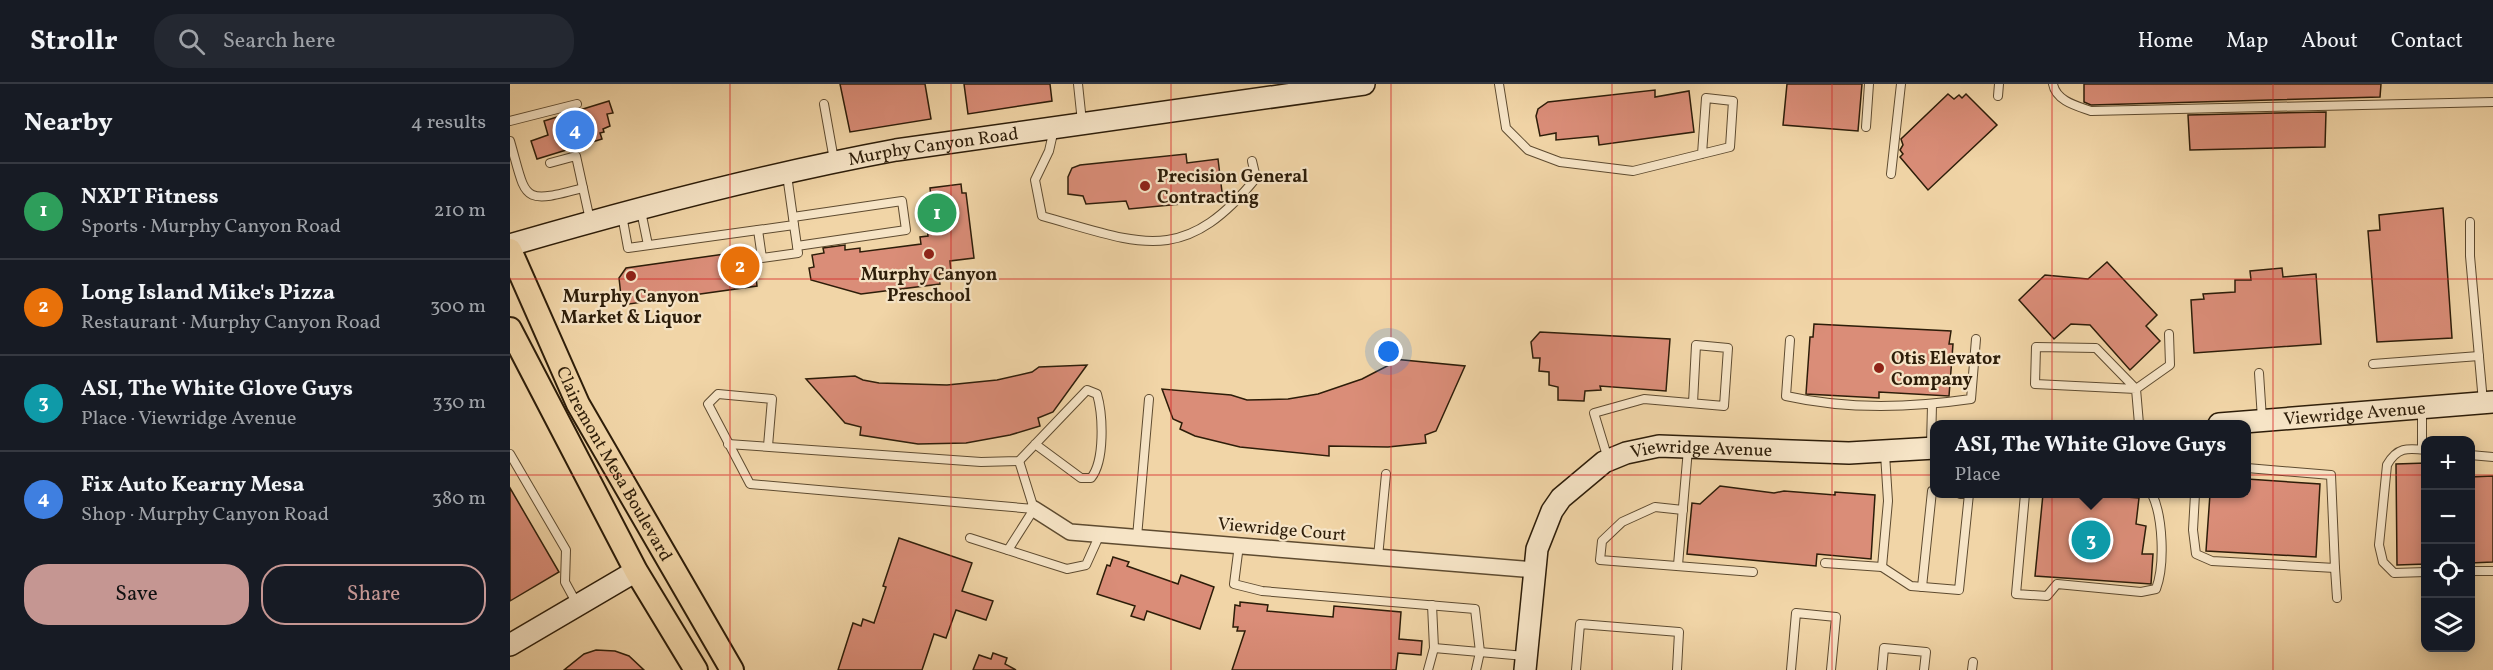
<!DOCTYPE html>
<html lang="en">
<head>
<meta charset="utf-8">
<style>
  body { margin:0; font-family:Vollkorn,serif; background:#242831; color:#f1f3f6 }
  .controls { position:absolute; right:18px; bottom:18px; display:grid; overflow:hidden; border-radius:12px; box-shadow:0 3px 15px #0003 }
  .controls button { width:54px; height:54px; display:grid; place-items:center; padding:0; border:0; border-bottom:2px solid #363941; background:#171b24; color:#f1f3f6; font:30px sans-serif }
  .you { position:absolute; left:879px; top:268px; width:21px; height:21px; margin:-15px; border:4px solid #fff; border-radius:50%; background:#1a73e8; box-shadow:0 0 0 9px #1a73e833 }
  .badge { display:grid; place-items:center; width:39px; height:39px; border-radius:50%; background:#c59692; color:#fff; font-size:20px; font-weight:700 }
  .pin { position:absolute; translate:-50% -50%; border:3px solid #fff; box-shadow:0 2px 6px #0006 }
  .popup { position:absolute; left:1420px; top:336px; width:321px; height:78px; box-sizing:border-box; display:grid; place-content:center; border-radius:12px; background:#171b24; filter:drop-shadow(0 2px 4px #0005); font-size:20px; white-space:nowrap; color:#9ea1a6 }
  .popup b { font-size:22px; color:#f1f3f6 }
  .popup::after { content:''; position:absolute; left:50%; top:100%; margin-left:-12px; border:12px solid transparent; border-top-color:#171b24 }
  .list { margin:0; padding:0; list-style:none }
  h2 { display:flex; justify-content:space-between; align-items:center; height:78px; margin:0; padding:0 24px; font-size:26px }
  h2 small { font-size:20px; font-weight:400; color:#9ea1a6 }
  .list li { display:grid; grid-template-columns:39px 1fr auto; gap:18px; align-items:center; box-sizing:border-box; height:96px; padding:0 24px; border-top:2px solid #363941 }
  .list b { display:block; font-size:22px; white-space:nowrap }
  .list p { margin:0; font-size:20px; white-space:nowrap; color:#9ea1a6 }
  .list em { font-size:20px; font-style:normal; color:#9ea1a6 }
  .actions { display:flex; gap:12px; padding:18px 24px }
  .actions a { flex:1; padding:14px 0; border:2px solid #c59692; border-radius:24px; text-align:center; font-size:21px; color:#c59692 }
  .actions .main { background:#c59692; color:#111 }
  .icon { flex:none; width:33px; height:33px; fill:none; stroke:currentColor; stroke-width:2; stroke-linecap:round; stroke-linejoin:round }
  .map { position:relative; flex:none; width:1983px; height:586px; overflow:hidden }
  header { display:flex; align-items:center; gap:36px; box-sizing:border-box; height:84px; padding:0 30px; background:#171b24; border-bottom:2px solid #363941 }
  header strong { font-size:28px }
  nav { display:flex; gap:33px; margin-inline-start:auto; font-size:21px }
  .search { width:420px; height:54px; background:#242831; display:flex; align-items:center; gap:15px; box-sizing:border-box; padding:0 21px; border-radius:24px; color:#9ea1a6; font-size:22px }
  main { display:flex }
  aside { flex:1; background:#171b24 }
  .map>svg:first-child { display:block }
</style>
</head>
<body>
<header>
<strong>Strollr</strong>
<div class="search"><svg class="icon" aria-label="search" viewBox="0 0 24 24"><circle cx="10" cy="10" r="6"/><path d="M15 15l6 6"/></svg>Search here</div>
<nav><a>Home</a><a>Map</a><a>About</a><a>Contact</a></nav>
</header>
<main>
<aside>
<h2>Nearby<small>4 results</small></h2>
<ul class="list">
<li><span class="badge" style="background:#2e9e5b">1</span><div><b>NXPT Fitness</b><p>Sports · Murphy Canyon Road</p></div><em>210 m</em></li>
<li><span class="badge" style="background:#e8710a">2</span><div><b>Long Island Mike's Pizza</b><p>Restaurant · Murphy Canyon Road</p></div><em>300 m</em></li>
<li><span class="badge" style="background:#0f9aa8">3</span><div><b>ASI, The White Glove Guys</b><p>Place · Viewridge Avenue</p></div><em>330 m</em></li>
<li><span class="badge" style="background:#3f7fe0">4</span><div><b>Fix Auto Kearny Mesa</b><p>Shop · Murphy Canyon Road</p></div><em>380 m</em></li>
</ul>
<div class="actions"><a class="main">Save</a><a>Share</a></div>
</aside>
<div class="map">
<svg width="1983" height="586" viewBox="0 0 1983 586">
  <rect width="100%" height="100%" fill="#f1d5a7"/>
  <filter id="stains"><feTurbulence type="fractalNoise" baseFrequency=".00333" numOctaves="4"/><feColorMatrix values="0 0 0 0 .2 0 0 0 0 .09 0 0 0 0 .02 0 0 0 .5 -.17"/></filter>
  <radialGradient id="worn" r=".72"><stop offset=".6" stop-color="#630" stop-opacity="0"/><stop offset="1" stop-color="#630" stop-opacity=".3"/></radialGradient>
  <g fill="#da8d78" stroke="#2d1d09" stroke-width="1.5">
    <polygon points="330,0 415,0 421,35 340,48"/>
    <polygon points="454,0 540,0 542,17 458,30"/>
    <polygon points="1277,0 1352,0 1348,47 1273,41"/>
    <polygon points="1574,0 1871,0 1870,13 1581,21 1574,18"/>
    <polygon points="1145,6 1145,13 1179,7 1184,48 1089,61 1088,52 1046,56 1046,49 1030,52 1026,32 1028,25 1038,18"/>
    <polygon points="1438,10 1444,15 1449,11 1452,14 1456,10 1487,41 1418,106 1390,73 1393,70 1390,66 1393,61 1391,55"/>
    <polygon points="99,17 103,29 97,30 100,42 93,45 94,48 90,49 92,55 27,75 21,57 38,51 34,37"/>
    <polygon points="1816,28 1815,63 1680,66 1678,31"/>
    <polygon points="676,70 677,79 708,75 713,116 619,125 616,117 576,120 573,112 558,110 558,93 562,84 570,81"/>
    <polygon points="451,100 452,109 456,109 464,174 440,177 441,188 429,190 430,200 351,210 301,196 299,184 304,183 302,171 314,169 313,164 335,161 335,166 350,164 350,168 411,160 410,153 418,152 413,114 421,113 420,104"/>
    <polygon points="1933,124 1942,254 1867,258 1858,147 1870,146 1869,131"/>
    <polygon points="243,166 247,202 112,221 109,194 116,184"/>
    <polygon points="1597,178 1647,231 1636,242 1650,257 1620,286 1580,241 1561,240 1544,255 1509,216 1535,191 1578,195"/>
    <polygon points="1772,184 1773,193 1806,190 1811,260 1684,269 1681,216 1694,215 1693,210 1725,208 1725,196 1741,196 1740,187"/>
    <polygon points="1304,240 1441,247 1439,260 1443,260 1439,312 1369,308 1369,314 1296,310 1300,253 1303,253"/>
    <polygon points="1030,248 1160,255 1156,307 1090,302 1091,306 1075,307 1074,317 1048,316 1048,303 1039,301 1039,288 1029,287 1030,274 1023,274 1021,258"/>
    <polygon points="883,275 955,282 926,347 915,351 916,359 878,363 819,362 819,372 730,363 685,352 670,345 672,339 663,335 652,305 721,311 737,316 778,315 808,310 852,295 883,279"/>
    <polygon points="577,281 543,328 528,334 530,342 500,351 456,359 408,360 350,351 351,343 335,339 296,295 345,292 353,296 369,299 437,301 487,296 522,288 529,283"/>
    <polygon points="1916,379 1916,480 1887,481 1886,380"/>
    <polygon points="1983,392 1983,478 1960,479 1960,393"/>
    <polygon points="1737,395 1810,400 1806,473 1696,467 1700,410 1737,410"/>
    <polygon points="1210,402 1264,409 1274,407 1325,411 1325,408 1365,411 1361,475 1307,470 1306,482 1177,470 1182,419 1190,420"/>
    <polygon points="0,404 49,488 0,517"/>
    <polygon points="1533,410 1578,410 1629,414 1626,440 1636,442 1632,470 1643,470 1641,500 1525,492"/>
    <polygon points="389,454 462,479 452,507 483,517 476,536 446,526 436,554 424,550 412,586 328,586 343,539 351,542 353,535 364,539 376,503 373,502"/>
    <polygon points="603,473 619,478 617,482 668,500 671,491 704,503 690,545 637,527 634,536 621,532 625,522 587,510 597,481 600,482"/>
    <polygon points="730,518 758,521 757,527 823,533 824,522 891,528 889,555 912,557 911,571 888,569 886,586 722,586 735,547 727,547 728,543 723,543 725,521 730,522"/>
    <polygon points="86,566 105,567 119,572 134,586 54,586 74,570"/>
    <polygon points="483,569 497,574 495,580 506,586 463,586 469,571 481,575"/>
  </g>
  <g fill="none" stroke-linecap="round" stroke-linejoin="round">
    <defs>
      <g id="lane">
        <polyline points="568,0 572,38"/>
        <polyline points="989,0 996,44 1018,66 1050,78 1123,87 1220,63 1223,17 1196,14 1192,70"/>
        <path d="M1543,0c3,17 24,22 38,27l402,-9"/>
        <polyline points="1488,12 1489,0"/>
        <polyline points="314,20 324,76"/>
        <polyline points="0,37 67,20"/>
        <polyline points="1356,43 1359,0"/>
        <path d="M544,45l-5,22 -14,29 7,36c97,27 141,52 214,-38l-4,-17"/>
        <path d="M0,57c17,59 10,64 73,47"/>
        <polyline points="40,79 66,72 80,136"/>
        <polyline points="1381,90 1391,0"/>
        <polyline points="131,127 138,161"/>
        <polyline points="112,131 118,164 284,141 277,91"/>
        <polyline points="283,133 392,117 396,146 287,162"/>
        <polyline points="1960,138 1960,172 1973,318"/>
        <polyline points="248,146 252,174 288,169 284,141"/>
        <path d="M1280,256l-4,56c62,14 123,12 185,3l5,-60"/>
        <polyline points="1863,280 1969,272"/>
        <polyline points="1749,289 1752,335"/>
        <polyline points="1912,325 1912,365"/>
        <polyline points="1629,340 1626,305 1586,264 1526,263 1525,300 1626,305 1660,281 1659,250"/>
        <path d="M218,360l253,18 38,-1 68,-71 10,4c6,21 8,67 -6,84h-10l-46,-34"/>
        <polyline points="1421,361 1422,321"/>
        <polyline points="258,362 262,315 208,310 198,320 240,400 524,425"/>
        <path d="M1916,366c-19,-2 -29,-3 -39,15l-8,80 4,17 11,11 32,-1"/>
        <polyline points="0,370 56,466 55,498 67,520"/>
        <polyline points="1960,371 1983,373"/>
        <polyline points="1098,375 1084,329 1134,315 1214,322 1218,264 1186,261 1183,319"/>
        <path d="M1515,410l-9,100 31,2 10,-12 84,8 15,-3c9,-24 7,-72 -4,-95"/>
        <polyline points="1685,410 1683,446 1686,470 1702,477 1825,484 1821,391 1737,384"/>
        <polyline points="1173,426 1145,423 1112,438 1092,457 1090,476 1243,488"/>
        <polyline points="627,453 639,315"/>
        <polyline points="460,454 557,485 576,481 590,450"/>
        <polyline points="729,461 724,500 752,507 965,525 970,568 966,586"/>
        <polyline points="498,466 524,425 509,377"/>
        <polyline points="868,473 876,390"/>
        <polyline points="1315,479 1372,483 1378,417 1375,370"/>
        <polyline points="1168,481 1178,365"/>
        <polyline points="1372,483 1401,502 1449,506 1459,410 1450,410"/>
        <polyline points="1825,484 1827,514"/>
        <polyline points="1960,487 1983,487"/>
        <polyline points="1412,503 1422,407 1425,407"/>
        <polyline points="924,564 1015,572"/>
        <polyline points="918,586 924,564 922,521"/>
        <polyline points="1066,586 1070,540 1169,548 1167,586"/>
        <polyline points="1281,586 1286,529 1326,533 1321,586"/>
        <polyline points="1372,586 1374,564 1416,568 1414,586"/>
        <polyline points="1462,586 1463,578"/>
      </g>
      <polyline id="street" points="524,425 560,448 1024,486"/>
      <g id="secondary">
        <path id="s1" d="M0,161c127,-37 256,-71 386,-95l468,-66"/>
        <path id="s2" d="M1709,340l274,-22"/>
        <polyline points="0,561 126,487"/>
        <path id="s3" d="M1015,586l12,-121 15,-38 9,-13 43,-36 22,-9 33,-7 190,7 86,-5"/>
      </g>
      <g id="primary">
        <path id="s4" d="M0,166l68,154 154,266"/>
        <polyline points="0,245 126,487 186,586"/>
      </g>
    </defs>
    <use href="#lane" stroke="#5e4b30" stroke-width="10"/>
    <use href="#street" stroke="#5e4b30" stroke-width="18"/>
    <use href="#secondary" stroke="#2d1d09" stroke-width="24"/>
    <use href="#primary" stroke="#2d1d09" stroke-width="26"/>
    <use href="#lane" stroke="#f6e4c6" stroke-width="8"/>
    <use href="#street" stroke="#f6e4c6" stroke-width="15"/>
    <use href="#secondary" stroke="#f6e4c6" stroke-width="21"/>
    <use href="#primary" stroke="#f1d5a7" stroke-width="22"/>
  </g>
  <path fill="none" stroke="#d62828" stroke-width="1.5" stroke-opacity="0.55" d="M220,0v586M441,0v586M661,0v586M881,0v586M1102,0v586M1322,0v586M1542,0v586M1763,0v586M0,195h1983M0,391h1916M1960,391h23"/>
  <g fill="#8f2418" stroke="#f6e4c6" stroke-width="2">
    <circle cx="635" cy="102" r="6"/>
    <circle cx="419" cy="170" r="6"/>
    <circle cx="121" cy="192" r="6"/>
    <circle cx="1369" cy="284" r="6"/>
  </g>
  <g text-anchor="middle" stroke-width="4.5" stroke-linejoin="round" paint-order="stroke">
    <g font-size="18" fill="#2d1d09" stroke="#f6e4c6">
      <text dy="6" stroke="none"><textPath href="#s1" startOffset="435">Murphy Canyon Road</textPath></text>
      <text dy="6" stroke="none"><textPath href="#s2" startOffset="136">Viewridge Avenue</textPath></text>
      <text dy="6" stroke="none"><textPath href="#s3" startOffset="334">Viewridge Avenue</textPath></text>
      <text dy="6" stroke="none"><textPath href="#s4" startOffset="238">Clairemont Mesa Boulevard</textPath></text>
      <text transform="translate(772 445) rotate(5)" y="6">Viewridge Court</text>
    </g>
    <g font-size="18" font-weight="bold" fill="#2d1d09" stroke="#f6e4c6" text-anchor="start">
      <text x="647" y="98">Precision General<tspan x="647" dy="21">Contracting</tspan></text>
      <text x="419" y="196" text-anchor="middle">Murphy Canyon<tspan x="419" dy="21">Preschool</tspan></text>
      <text x="121" y="218" text-anchor="middle">Murphy Canyon<tspan x="121" dy="21">Market &amp; Liquor</tspan></text>
      <text x="1381" y="280">Otis Elevator<tspan x="1381" dy="21">Company</tspan></text>
    </g>
  </g>
  <rect width="100%" height="100%" filter="url(#stains)"/>
  <rect width="100%" height="100%" fill="url(#worn)"/>
</svg>
<div class="controls">
<button>+</button>
<button>−</button>
<button><svg class="icon" aria-label="locate" viewBox="0 0 24 24"><circle cx="12" cy="12" r="6"/><path d="M12 2v4M12 18v4M2 12h4M18 12h4"/></svg></button>
<button><svg class="icon" aria-label="layers" viewBox="0 0 24 24"><path d="M12 4l9 5-9 5-9-5zM3 14l9 5 9-5"/></svg></button>
</div>
<div class="you"></div>
<div class="pin badge" style="left:427px;top:129px;background:#2e9e5b">1</div>
<div class="pin badge" style="left:230px;top:182px;background:#e8710a">2</div>
<div class="pin badge" style="left:1581px;top:456px;background:#0f9aa8">3</div>
<div class="popup"><b>ASI, The White Glove Guys</b>Place</div>
<div class="pin badge" style="left:65px;top:46px;background:#3f7fe0">4</div>
</div>
</main>
</body>
</html>
